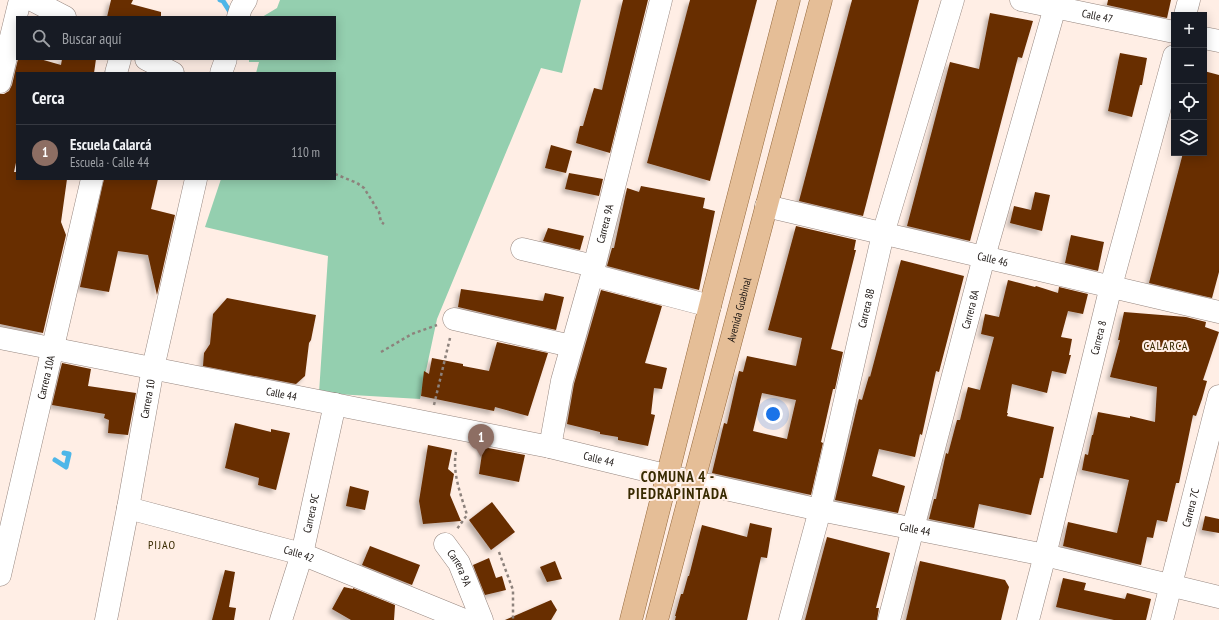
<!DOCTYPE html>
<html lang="es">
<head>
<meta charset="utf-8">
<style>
  body { margin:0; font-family:"PT Sans Narrow",sans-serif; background:#20242c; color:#f1f3f6 }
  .controls { position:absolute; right:12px; top:12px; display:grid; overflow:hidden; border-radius:0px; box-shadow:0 2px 10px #0003 }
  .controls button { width:36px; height:36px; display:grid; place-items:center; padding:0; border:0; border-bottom:1px solid #363941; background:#171b24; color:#f1f3f6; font:20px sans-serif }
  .you { position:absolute; left:773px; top:414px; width:14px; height:14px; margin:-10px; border:3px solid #fff; border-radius:50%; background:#1a73e8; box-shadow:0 0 0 6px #1a73e833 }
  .badge { display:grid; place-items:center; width:26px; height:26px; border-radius:50%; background:#ea580c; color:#fff; font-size:13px; font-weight:700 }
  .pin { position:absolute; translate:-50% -33px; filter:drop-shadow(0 1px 2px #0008) }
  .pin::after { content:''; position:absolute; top:21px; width:14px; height:12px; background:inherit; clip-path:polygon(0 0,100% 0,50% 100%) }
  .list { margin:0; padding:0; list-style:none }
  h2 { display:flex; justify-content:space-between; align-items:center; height:52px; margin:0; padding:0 16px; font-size:17px }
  h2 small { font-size:13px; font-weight:400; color:#9ea1a6 }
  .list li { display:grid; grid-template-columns:26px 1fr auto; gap:12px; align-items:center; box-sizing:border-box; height:56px; padding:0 16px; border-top:1px solid #363941 }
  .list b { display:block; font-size:15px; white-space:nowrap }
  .list p { margin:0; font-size:13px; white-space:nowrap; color:#9ea1a6 }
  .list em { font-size:13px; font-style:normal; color:#9ea1a6 }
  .icon { flex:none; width:22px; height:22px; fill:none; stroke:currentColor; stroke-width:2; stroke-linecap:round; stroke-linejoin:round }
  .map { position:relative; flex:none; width:1219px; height:620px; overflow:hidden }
  .search { position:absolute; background:#171b24; box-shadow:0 2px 10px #0003; left:16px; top:16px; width:320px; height:44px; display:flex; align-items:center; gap:10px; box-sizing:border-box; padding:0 14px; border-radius:0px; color:#9ea1a6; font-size:15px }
  .panel { position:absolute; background:#171b24; box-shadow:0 2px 10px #0003; left:16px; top:72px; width:320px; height:108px; border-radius:0px }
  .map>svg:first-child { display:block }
</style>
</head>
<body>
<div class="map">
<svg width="1219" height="620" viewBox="0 0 1219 620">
  <defs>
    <filter id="shadow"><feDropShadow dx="-3.5" dy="3.5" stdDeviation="2" flood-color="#0004"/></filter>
  </defs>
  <rect width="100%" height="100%" fill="#ffeee5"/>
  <polygon fill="#94cfaf" points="280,0 581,0 562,73 541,68 437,319 420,399 319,393 328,256 205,227 221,179 335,179 335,73 256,73 259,62 249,62 249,59 335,59 335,17 262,17 277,8"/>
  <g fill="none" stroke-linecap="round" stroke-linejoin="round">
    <g stroke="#4eb6e8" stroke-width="5">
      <polyline points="220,0 223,1 232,15"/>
      <polyline points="55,460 66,467 69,454 64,453"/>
    </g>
  </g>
  <g fill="#672d06" fill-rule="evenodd" filter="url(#shadow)">
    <polygon points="111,0 133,0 131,4 161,12 161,17 107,17"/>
    <polygon points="623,0 648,0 610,153 576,143 580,126 583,126 594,88 602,90"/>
    <polygon points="690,0 757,0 710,181 647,163"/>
    <polygon points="852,0 919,0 863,216 799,201"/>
    <polygon points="1108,0 1171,0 1167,18 1107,5"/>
    <polygon points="990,13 1033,21 1022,58 1018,57 970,241 907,226 950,62 979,69"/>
    <polygon points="1120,53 1147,58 1142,85 1140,85 1132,117 1108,111"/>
    <polygon points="18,59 40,59 61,65 62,59 96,59 94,73 17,73 17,158 14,172 17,172 17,179 67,179 61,222 66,235 43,333 0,324 0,94 4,94 9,91 12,85"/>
    <polygon points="1204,71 1219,75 1219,272 1212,298 1149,283 1183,153 1204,153"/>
    <polygon points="551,145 572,151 566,173 545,168"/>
    <polygon points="569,173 603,179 599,196 565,189"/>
    <polygon points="104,179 158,179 151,209 175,215 157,295 148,255 118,251 109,292 80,287"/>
    <polygon points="641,186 705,198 703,208 715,211 699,290 607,266 612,248 614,248 627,188 639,192"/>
    <polygon points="1035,192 1050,195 1042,231 1010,223 1014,206 1031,210"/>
    <path d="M796,226l60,14 -2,10h2l-25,99 12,3 -8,37h-2l-12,53 2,1 -12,52 -99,-22 12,-50 3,1 12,-53 4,1 4,-16 49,10 6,-28 -34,-8zM762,393l34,7 -9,39 -34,-8z"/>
    <polygon points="548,228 584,236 580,250 543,241"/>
    <polygon points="1071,235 1104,242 1098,271 1065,263"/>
    <polygon points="901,260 964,276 939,372 936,371 922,435 920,434 915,457 879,449 872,476 905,486 898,513 835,500 859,399 862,400 869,376 870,377"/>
    <polygon points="1008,280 1035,287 1036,286 1058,293 1059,287 1088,294 1083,314 1068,311 1061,337 1072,339 1069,355 1071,355 1066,374 1052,371 1047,393 1012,384 1007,413 1008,413 1007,416 1054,427 1043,478 1040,478 1031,515 979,504 974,528 929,519 934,499 936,499 946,453 948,454 957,420 960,420 968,387 980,390 994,337 981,334 985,314 999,317"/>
    <polygon points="461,289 543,301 545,293 564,297 556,330 458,307"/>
    <polygon points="601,290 662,306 645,363 667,368 662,389 654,388 651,414 655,415 648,446 618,440 618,437 600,434 600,432 567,424 574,384"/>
    <polygon points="227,298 316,315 311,340 309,343 305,376 296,384 203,366 204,353 210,344 213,314"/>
    <polygon points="1124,312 1186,317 1206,322 1205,327 1219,332 1203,380 1207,381 1202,399 1196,416 1193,415 1179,483 1176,483 1167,522 1157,520 1153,538 1147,537 1141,565 1063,546 1068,522 1117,533 1120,520 1129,480 1082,470 1085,454 1088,455 1092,435 1093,435 1098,412 1130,418 1130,416 1155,422 1157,387 1110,377 1120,340 1118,340"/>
    <polygon points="497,342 548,353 528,416 495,407 494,411 421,396 424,371 429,374 432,358 463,364 463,366 489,371"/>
    <polygon points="62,363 91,369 88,386 136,393 128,435 108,433 109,420 104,418 105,414 52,405"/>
    <polygon points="235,423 271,432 271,429 290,433 276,490 258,485 259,478 225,468"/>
    <polygon points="428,445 452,450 448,469 454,474 450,495 461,521 423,524 419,501"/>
    <polygon points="483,447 525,455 519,482 479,474"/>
    <polygon points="350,486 369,491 365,510 346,506"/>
    <polygon points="492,502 515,532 491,550 469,520"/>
    <polygon points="1205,516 1219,519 1219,533 1202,530"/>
    <polygon points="750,523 772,528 767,558 761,557 747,620 675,620 676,616 675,616 681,594 683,594 688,576 689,576 702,525 747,537"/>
    <polygon points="827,537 890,553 876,608 879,608 877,620 805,620"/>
    <polygon points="370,546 420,565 412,585 362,565"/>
    <polygon points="489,558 496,578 502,576 506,590 485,595 473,565"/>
    <polygon points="555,561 562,579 547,582 540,567"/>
    <polygon points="920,561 1005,580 1009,587 1001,620 906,620"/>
    <polygon points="225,570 235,572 229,607 236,608 234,620 212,620"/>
    <polygon points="1063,578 1086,583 1084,590 1125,599 1127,593 1151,599 1146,620 1114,620 1056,607"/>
    <polygon points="344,587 353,589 353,588 395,605 394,620 351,620 332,609"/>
    <polygon points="551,600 557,610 551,620 505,620"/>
  </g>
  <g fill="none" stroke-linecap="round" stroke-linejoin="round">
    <defs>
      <g id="minor">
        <polyline points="32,0 65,17"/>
        <path id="s1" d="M1021,0l153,32"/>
        <polyline points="1185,15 1189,0"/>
        <polyline points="238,17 241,8 246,0"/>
        <polyline points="1204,38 1219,41"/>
        <polyline points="146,59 173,73"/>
        <polyline points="116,73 120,59"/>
        <polyline points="221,73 226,59"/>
        <polyline points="0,82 20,0"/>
        <path id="s2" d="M766,206l453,106"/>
        <polyline points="522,249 594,266"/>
        <polyline points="592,275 710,306"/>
        <polyline points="454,319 571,346"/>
        <path id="s3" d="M0,338l550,109 144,35 126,28 225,45 174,42"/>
        <path id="s4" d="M550,447l12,-66 30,-106 69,-275"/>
        <path id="s5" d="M128,508l174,46 162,66"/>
        <path id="s6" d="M445,544l14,19 23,57"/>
        <path id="s7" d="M0,575l92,-396"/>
        <path id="s8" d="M106,620l22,-112 25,-140 43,-189"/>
        <path id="s9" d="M281,620l21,-66 33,-150"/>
        <path id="s10" d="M790,620l30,-110 63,-276 70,-234"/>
        <path id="s11" d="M889,620l95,-363 73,-257"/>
        <path id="s12" d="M1028,620l17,-65 66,-269 63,-230"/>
        <path id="s13" d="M1162,620l57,-224"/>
      </g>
      <g id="major">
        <polyline points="631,620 710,306 789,0"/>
        <path id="s14" d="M657,620l164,-620"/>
      </g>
    </defs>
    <use href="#minor" stroke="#96867f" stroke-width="23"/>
    <use href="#major" stroke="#93673b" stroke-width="23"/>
    <g stroke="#8d827c" stroke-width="2.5" stroke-dasharray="3 3" stroke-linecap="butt">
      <polyline points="335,174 357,183 364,188 379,212 381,222 384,224"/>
      <polyline points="381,352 412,334 437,325"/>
      <polyline points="434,405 450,338"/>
      <path d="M456,452c-4,21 5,43 11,63l-10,14"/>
      <polyline points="499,552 513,590 513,620"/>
    </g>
    <use href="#minor" stroke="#fff" stroke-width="22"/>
    <use href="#major" stroke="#e5be97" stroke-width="22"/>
  </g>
  <g text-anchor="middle" stroke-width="4" stroke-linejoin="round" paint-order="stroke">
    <g font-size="11" fill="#1a1411" stroke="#ffeee5">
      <text dy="4" stroke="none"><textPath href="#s1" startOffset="78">Calle 47</textPath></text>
      <text dy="4" stroke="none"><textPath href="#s4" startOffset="230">Carrera 9A</textPath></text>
      <text dy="4" stroke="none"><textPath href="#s2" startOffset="233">Calle 46</textPath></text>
      <text dy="4" stroke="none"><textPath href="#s10" startOffset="321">Carrera 8B</textPath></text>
      <text dy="4" stroke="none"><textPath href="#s11" startOffset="321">Carrera 8A</textPath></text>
      <text dy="4" stroke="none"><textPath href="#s14" startOffset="321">Avenida Guabinal</textPath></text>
      <text dy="4" stroke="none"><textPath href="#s12" startOffset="291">Carrera 8</textPath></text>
      <text dy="4" stroke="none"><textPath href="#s7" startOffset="203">Carrera 10A</textPath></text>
      <text dy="4" stroke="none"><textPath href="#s3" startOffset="287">Calle 44</textPath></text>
      <text dy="4" stroke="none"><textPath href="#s8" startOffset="225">Carrera 10</textPath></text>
      <text dy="4" stroke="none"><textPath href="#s3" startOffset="611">Calle 44</textPath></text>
      <text dy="4" stroke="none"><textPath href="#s13" startOffset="116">Carrera 7C</textPath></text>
      <text dy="4" stroke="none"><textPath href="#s9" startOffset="111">Carrera 9C</textPath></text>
      <text dy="4" stroke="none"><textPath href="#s3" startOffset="935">Calle 44</textPath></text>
      <text dy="4" stroke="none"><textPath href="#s5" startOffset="177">Calle 42</textPath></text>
      <text dy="4" stroke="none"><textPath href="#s6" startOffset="28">Carrera 9A</textPath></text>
    </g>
    <g font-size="12" letter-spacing="1" fill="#382a00" stroke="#ffeee5">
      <text x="1166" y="350">CALARCA</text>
      <text x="162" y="549">PIJAO</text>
    </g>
    <g font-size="15" font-weight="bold" letter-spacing="1" fill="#382a00" stroke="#ffeee5">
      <text x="678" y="482">COMUNA 4 -<tspan x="678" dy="17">PIEDRAPINTADA</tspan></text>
    </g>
  </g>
</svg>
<div class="controls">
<button>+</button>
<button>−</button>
<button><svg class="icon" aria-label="locate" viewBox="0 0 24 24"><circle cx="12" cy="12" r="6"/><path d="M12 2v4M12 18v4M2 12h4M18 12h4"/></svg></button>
<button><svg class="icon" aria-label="layers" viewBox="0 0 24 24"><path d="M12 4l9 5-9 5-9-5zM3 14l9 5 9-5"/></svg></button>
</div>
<div class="you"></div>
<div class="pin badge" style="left:481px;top:457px;background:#8d6e63">1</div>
<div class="search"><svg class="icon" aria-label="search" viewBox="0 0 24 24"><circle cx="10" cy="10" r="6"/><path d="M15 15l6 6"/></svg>Buscar aquí</div>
<section class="panel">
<h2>Cerca<small></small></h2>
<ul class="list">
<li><span class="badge" style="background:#8d6e63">1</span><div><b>Escuela Calarcá</b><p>Escuela · Calle 44</p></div><em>110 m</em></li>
</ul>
</section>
</div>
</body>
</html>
